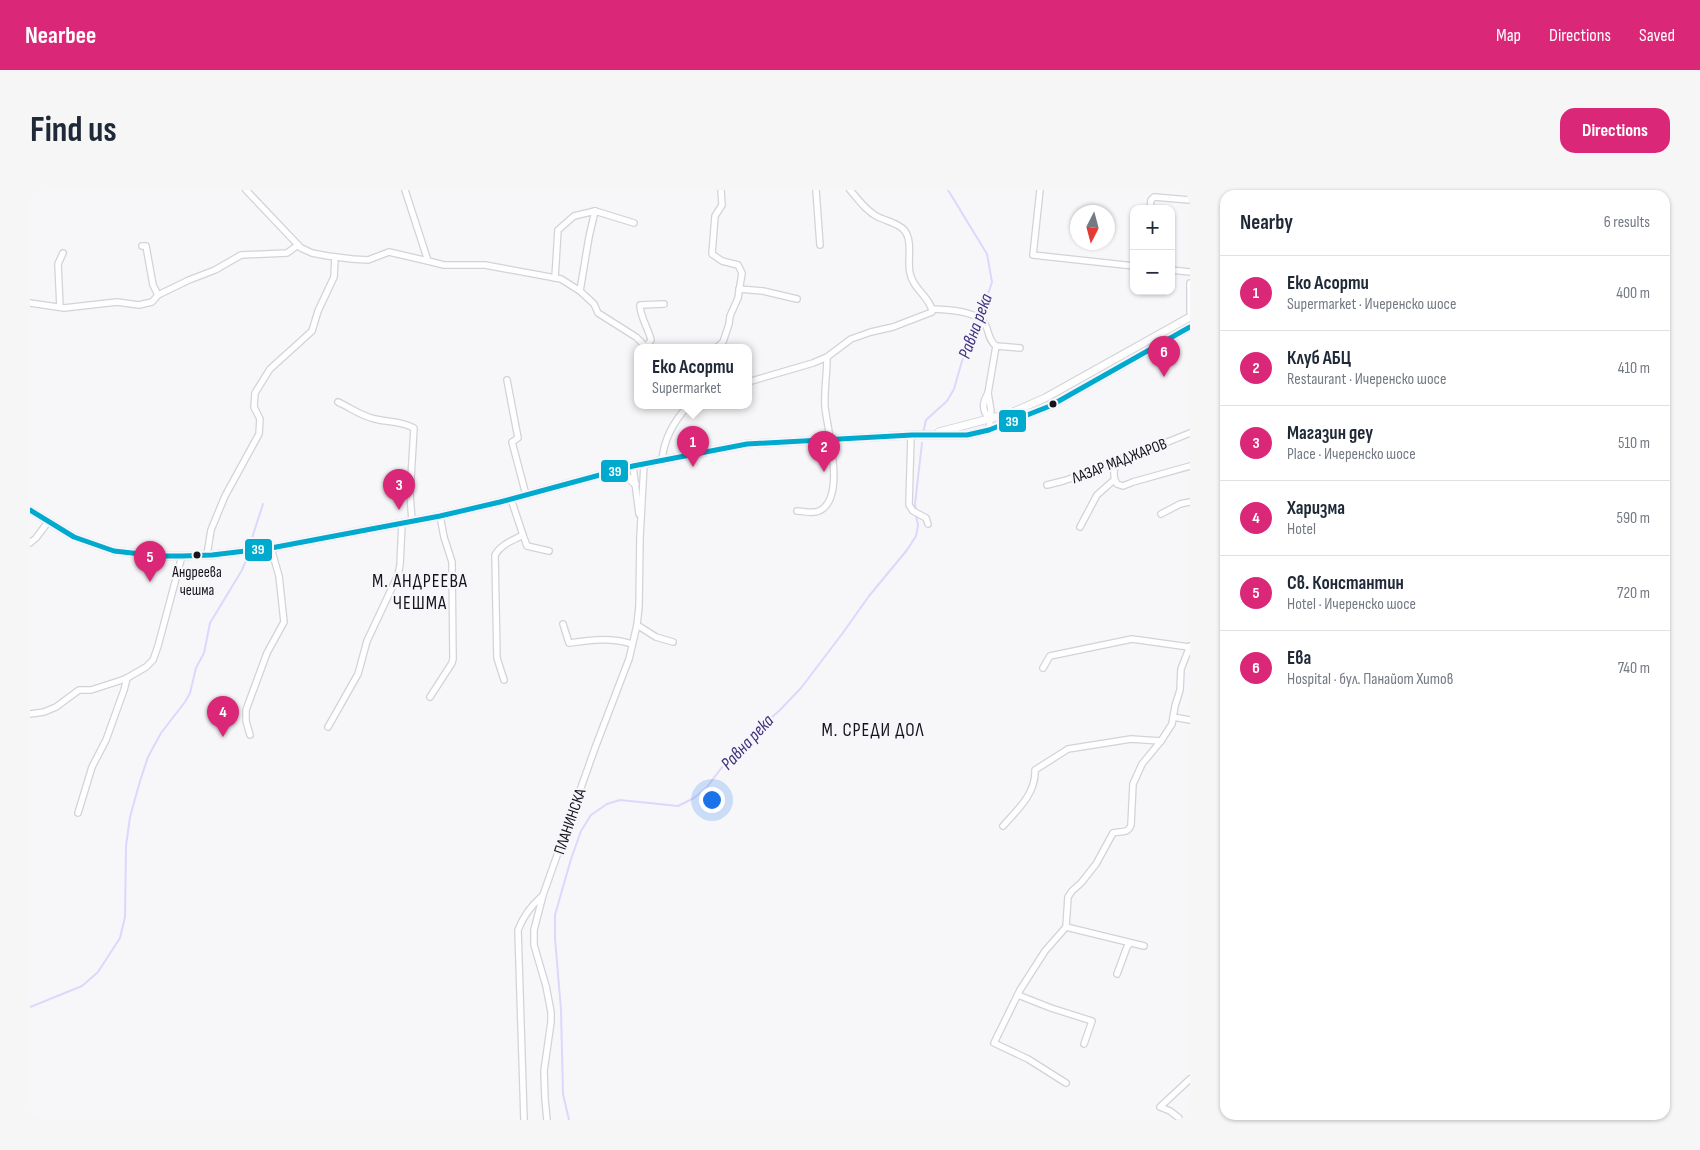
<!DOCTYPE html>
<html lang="en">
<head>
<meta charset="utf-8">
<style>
  body { margin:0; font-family:"Sofia Sans Condensed",sans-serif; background:#f6f6f7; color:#1f2937 }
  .controls { position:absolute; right:15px; top:15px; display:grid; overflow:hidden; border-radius:10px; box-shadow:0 1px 4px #0004 }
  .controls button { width:45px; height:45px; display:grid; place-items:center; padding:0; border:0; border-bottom:1px solid #e0e1e3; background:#fff; color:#1f2937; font:25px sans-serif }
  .compass { position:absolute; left:1040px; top:15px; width:45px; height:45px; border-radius:50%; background:#fff; box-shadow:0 1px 4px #0004; rotate:186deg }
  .you { position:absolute; left:681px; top:609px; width:18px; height:18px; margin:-12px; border:4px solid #fff; border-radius:50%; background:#1a73e8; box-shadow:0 0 0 8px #1a73e833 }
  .badge { display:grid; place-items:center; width:32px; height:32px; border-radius:50%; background:#db2777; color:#fff; font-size:16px; font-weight:700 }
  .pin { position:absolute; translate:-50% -41px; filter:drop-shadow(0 1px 2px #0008) }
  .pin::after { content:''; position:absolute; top:26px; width:18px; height:15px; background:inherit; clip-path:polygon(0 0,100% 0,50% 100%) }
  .popup { position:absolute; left:604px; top:154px; width:118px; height:65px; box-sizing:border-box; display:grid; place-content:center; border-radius:10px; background:#fff; filter:drop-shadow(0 1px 4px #0005); font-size:16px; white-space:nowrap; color:#747a83 }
  .popup b { font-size:19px; color:#1f2937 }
  .popup::after { content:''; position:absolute; left:50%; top:100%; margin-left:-10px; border:10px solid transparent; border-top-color:#fff }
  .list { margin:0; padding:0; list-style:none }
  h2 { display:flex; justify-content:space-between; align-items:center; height:65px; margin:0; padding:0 20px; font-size:21px }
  h2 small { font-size:16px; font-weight:400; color:#747a83 }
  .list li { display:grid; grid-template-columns:32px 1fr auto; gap:15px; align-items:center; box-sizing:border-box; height:75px; padding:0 20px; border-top:1px solid #e0e1e3 }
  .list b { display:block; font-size:19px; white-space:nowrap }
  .list p { margin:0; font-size:16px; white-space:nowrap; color:#747a83 }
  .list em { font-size:16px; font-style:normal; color:#747a83 }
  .map { position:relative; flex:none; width:1160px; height:930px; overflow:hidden; border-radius:15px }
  header { display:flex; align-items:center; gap:30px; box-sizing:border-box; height:70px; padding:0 25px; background:#db2777; color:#fff }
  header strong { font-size:24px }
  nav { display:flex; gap:28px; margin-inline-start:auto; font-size:18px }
  .intro { display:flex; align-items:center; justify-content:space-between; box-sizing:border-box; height:120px; padding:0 30px }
  h1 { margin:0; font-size:35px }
  .button { padding:12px 22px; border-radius:15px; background:#db2777; color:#fff; font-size:18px; font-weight:700 }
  main { display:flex; gap:30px; padding:0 30px }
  aside { flex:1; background:#fff; border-radius:15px; box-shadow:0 1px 4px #0004 }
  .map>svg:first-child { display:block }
</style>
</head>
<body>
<header>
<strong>Nearbee</strong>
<nav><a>Map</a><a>Directions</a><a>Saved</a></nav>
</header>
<div class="intro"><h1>Find us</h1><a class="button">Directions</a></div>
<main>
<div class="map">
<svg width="1160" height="930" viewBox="0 0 1160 930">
  <rect width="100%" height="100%" fill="#f7f7fa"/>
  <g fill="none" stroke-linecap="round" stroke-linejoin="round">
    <g stroke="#dbd8fc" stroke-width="2">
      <polyline points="893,243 896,230 917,211 924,199 938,150 954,116 962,92 957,64 918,0"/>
      <polyline points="886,320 885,314 892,253"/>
      <polyline points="221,351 233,314"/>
      <polyline points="0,817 52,796 68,782 90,748 95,727 96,656 100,627 110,591 118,567 131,543 155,512 160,503 166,478 174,463 180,433 212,380 217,368"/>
      <polyline points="539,930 533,904 531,820 525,748 525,725 541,669 551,641 561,625 577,614 590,610 648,616 664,608 677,597 699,568 718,548 750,520 771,498 812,444 839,406 877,360 886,346 888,335 886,325"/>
    </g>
    <defs>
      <g id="minor">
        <polyline points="216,0 271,58 282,63 298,66 322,69 338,70 359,62 398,71"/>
        <polyline points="375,0 398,71 414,75 455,75 531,89 550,101 564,114 568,123 606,147 617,158"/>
        <polyline points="786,0 790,55"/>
        <polyline points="1010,0 1003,65 1104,76"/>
        <polyline points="1120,19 1121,10 1124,7 1160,10"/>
        <polyline points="112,56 116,56 123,95 128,105"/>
        <polyline points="1141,80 1160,82"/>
        <polyline points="525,88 528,40 544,26 565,21"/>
        <polyline points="1160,93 1160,122"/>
        <polyline points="709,99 733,101 767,109"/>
        <polyline points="550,101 559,47 565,21 604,33"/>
        <polyline points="0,113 34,118 87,112 109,115 122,112 128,105 159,90 185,80 211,65 257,63 268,55"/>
        <polyline points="30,117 28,74 33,63"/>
        <path d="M902,119c15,1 47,1 54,17 3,7 3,15 10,20"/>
        <path d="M616,157l5,-7c-2,-10 -12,-26 -11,-35l24,-1"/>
        <polyline points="686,158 693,152 699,134 700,126 708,108 712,83 708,75 692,71 682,64 685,26 692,15 691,0"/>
        <path d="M797,167l24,-18 20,-7 22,-5 39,-15c0,-13 -20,-24 -22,-39 -3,-13 3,-30 -5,-42 -6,-8 -19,-10 -27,-14 -12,-6 -19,-17 -28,-27"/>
        <polyline points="477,190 488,248 482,252 496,305"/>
        <path d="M718,192l65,-19 14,-6c0,17 -3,34 -2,50 2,22 22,92 -6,104 -6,3 -15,0 -22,0"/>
        <polyline points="958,203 961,221 959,240"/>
        <path d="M308,212c13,6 23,14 37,17 16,4 23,1 39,9l-4,66 2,27"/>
        <path d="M959,229c-7,-9 -7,-16 -1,-26l8,-47 24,2"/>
        <polyline points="881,245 879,315 883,321 896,328 898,334"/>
        <path d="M632,270c2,-21 12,-39 26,-54"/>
        <path d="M1087,270c-3,9 -5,16 0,24l6,2 10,-4 57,-16"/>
        <polyline points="603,276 609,324"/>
        <polyline points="1017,295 1033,291 1057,283 1082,271 1110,263 1160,243"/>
        <polyline points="1131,324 1150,314 1160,312"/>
        <polyline points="1050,337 1067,305 1084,290"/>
        <polyline points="493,345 497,356 519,361"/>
        <polyline points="0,353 6,348 18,332"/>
        <polyline points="177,365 181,340 195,306 229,244 230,229 224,217 225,203 240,179 282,141 288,121 304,87 305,67"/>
        <path d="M533,434l6,19c22,-3 41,-6 63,1"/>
        <polyline points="607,435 626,447 643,452"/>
        <polyline points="1013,478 1020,466 1102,449 1159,457"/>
        <path d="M474,490l-7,-22 -2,-103c6,-11 17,-14 28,-20l-12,-36"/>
        <polyline points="400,507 422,473 423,469 422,372 414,347 410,326"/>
        <polyline points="0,524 14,522 26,517 49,500 61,500 89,491 97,488 116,477 123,470 128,456 152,366"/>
        <polyline points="1143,527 1160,530"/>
        <polyline points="298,537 328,484 337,451 368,385 370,375 372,333"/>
        <polyline points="220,545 216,531 216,520 237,463 254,432 249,386 241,358"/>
        <polyline points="48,623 62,577 76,550 94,500 97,488"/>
        <path d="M973,636c14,-16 33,-32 32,-56l33,-21 63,-10 30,2"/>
        <polyline points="1036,737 1114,756"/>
        <polyline points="1087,784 1097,757 1100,753"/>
        <polyline points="988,805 1021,818 1062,831 1054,854"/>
        <path d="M1036,893l-38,-24 -34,-16 26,-53 25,-39 21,-24 2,-30 4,-6 9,-8 15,-19 17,-31c8,-2 15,1 18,-8l2,-41 9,-20 19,-23 11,-17 3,-18 5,-16 1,-21 9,-23"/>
        <path d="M494,930l-6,-190c5,-13 13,-24 23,-33"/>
        <polyline points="517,930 515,909 514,881 521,832 521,822 516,796 504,755 504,740 513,705 565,558 599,469 607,435 609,416 610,347 614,274"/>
        <polyline points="1149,930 1149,928 1140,921 1130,917 1160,889"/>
      </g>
      <g id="tertiary">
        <polyline points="909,242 981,223 1015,208 1160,127"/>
        <path d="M584,282c10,1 14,5 21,12"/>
        <polyline points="0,320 44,347 84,361 129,366 152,366 182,365 241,358 410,326 470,312 603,276 717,254 882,245 937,245 959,240 1020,216 1160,137"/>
      </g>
    </defs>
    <use href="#minor" stroke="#d2d2d8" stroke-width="8"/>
    <use href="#tertiary" stroke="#d2d2d8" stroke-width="9"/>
    <use href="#minor" stroke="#fefefe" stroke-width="5.5"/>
    <use href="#tertiary" stroke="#fefefe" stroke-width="7"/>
    <defs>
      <polyline id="bus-1" points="0,320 44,347 84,361 129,366 152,366 182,365 241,358 410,326 470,312 603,276 717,254 882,245 937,245 959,240 1020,216 1160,137"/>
    </defs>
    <use href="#bus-1" stroke="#f6f6fb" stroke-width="9"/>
    <use href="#bus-1" stroke="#00a9ce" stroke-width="5"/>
  </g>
  <g fill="#15141d" stroke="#f6f6fb" stroke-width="2">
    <circle cx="1023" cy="214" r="4.5"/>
    <circle cx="167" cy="365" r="4.5"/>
  </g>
  <g text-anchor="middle" stroke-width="4.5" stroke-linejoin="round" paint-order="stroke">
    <g font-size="15" fill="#15141d" stroke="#f6f6fb">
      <text x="167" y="387">Андреева<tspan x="167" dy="18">чешма</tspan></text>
    </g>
    <g font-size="16" fill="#15141d" stroke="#f6f6fb">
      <text transform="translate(1089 270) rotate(-21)" y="6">ЛАЗАР МАДЖАРОВ</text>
      <text transform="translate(539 631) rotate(-71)" y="6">ПЛАНИНСКА</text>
    </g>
    <g font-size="18" font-style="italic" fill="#42327b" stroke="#f6f6fb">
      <text transform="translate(945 136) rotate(-70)" y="6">Равна река</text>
      <text transform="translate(717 552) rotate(-47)" y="6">Равна река</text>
    </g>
    <g font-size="19" letter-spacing="1" fill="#15141d" stroke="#f6f6fb">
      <text x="390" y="397">М. АНДРЕЕВА<tspan x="390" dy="22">ЧЕШМА</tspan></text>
      <text x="843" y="546">М. СРЕДИ ДОЛ</text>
    </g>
  </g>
  <g stroke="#f6f6fb" stroke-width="2">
    <rect x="968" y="219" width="29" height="24" rx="5" fill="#00a9ce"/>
    <rect x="570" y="269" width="29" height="24" rx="5" fill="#00a9ce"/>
    <rect x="214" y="348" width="29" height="24" rx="5" fill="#00a9ce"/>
  </g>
  <g font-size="14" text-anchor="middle" font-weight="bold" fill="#fff">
    <text x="982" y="236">39</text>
    <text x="585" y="286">39</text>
    <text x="228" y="364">39</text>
  </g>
</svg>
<div class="controls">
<button>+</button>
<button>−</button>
</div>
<svg class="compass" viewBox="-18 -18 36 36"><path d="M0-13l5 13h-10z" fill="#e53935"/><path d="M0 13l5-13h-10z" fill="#747a83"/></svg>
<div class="you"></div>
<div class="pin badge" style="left:663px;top:277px">1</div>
<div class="popup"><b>Еко Асорти</b>Supermarket</div>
<div class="pin badge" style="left:794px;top:282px">2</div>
<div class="pin badge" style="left:369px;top:320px">3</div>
<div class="pin badge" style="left:193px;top:547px">4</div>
<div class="pin badge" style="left:120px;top:392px">5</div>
<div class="pin badge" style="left:1134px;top:187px">6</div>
</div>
<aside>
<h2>Nearby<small>6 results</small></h2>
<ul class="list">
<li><span class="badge">1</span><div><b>Еко Асорти</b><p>Supermarket · Ичеренско шосе</p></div><em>400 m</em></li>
<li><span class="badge">2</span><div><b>Клуб АБЦ</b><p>Restaurant · Ичеренско шосе</p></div><em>410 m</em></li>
<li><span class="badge">3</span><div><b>Магазин деу</b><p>Place · Ичеренско шосе</p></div><em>510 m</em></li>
<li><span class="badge">4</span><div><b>Харизма</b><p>Hotel</p></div><em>590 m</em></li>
<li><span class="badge">5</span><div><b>Св. Константин</b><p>Hotel · Ичеренско шосе</p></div><em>720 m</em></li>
<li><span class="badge">6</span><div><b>Ева</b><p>Hospital · бул. Панайот Хитов</p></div><em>740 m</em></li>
</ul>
</aside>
</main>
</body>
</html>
